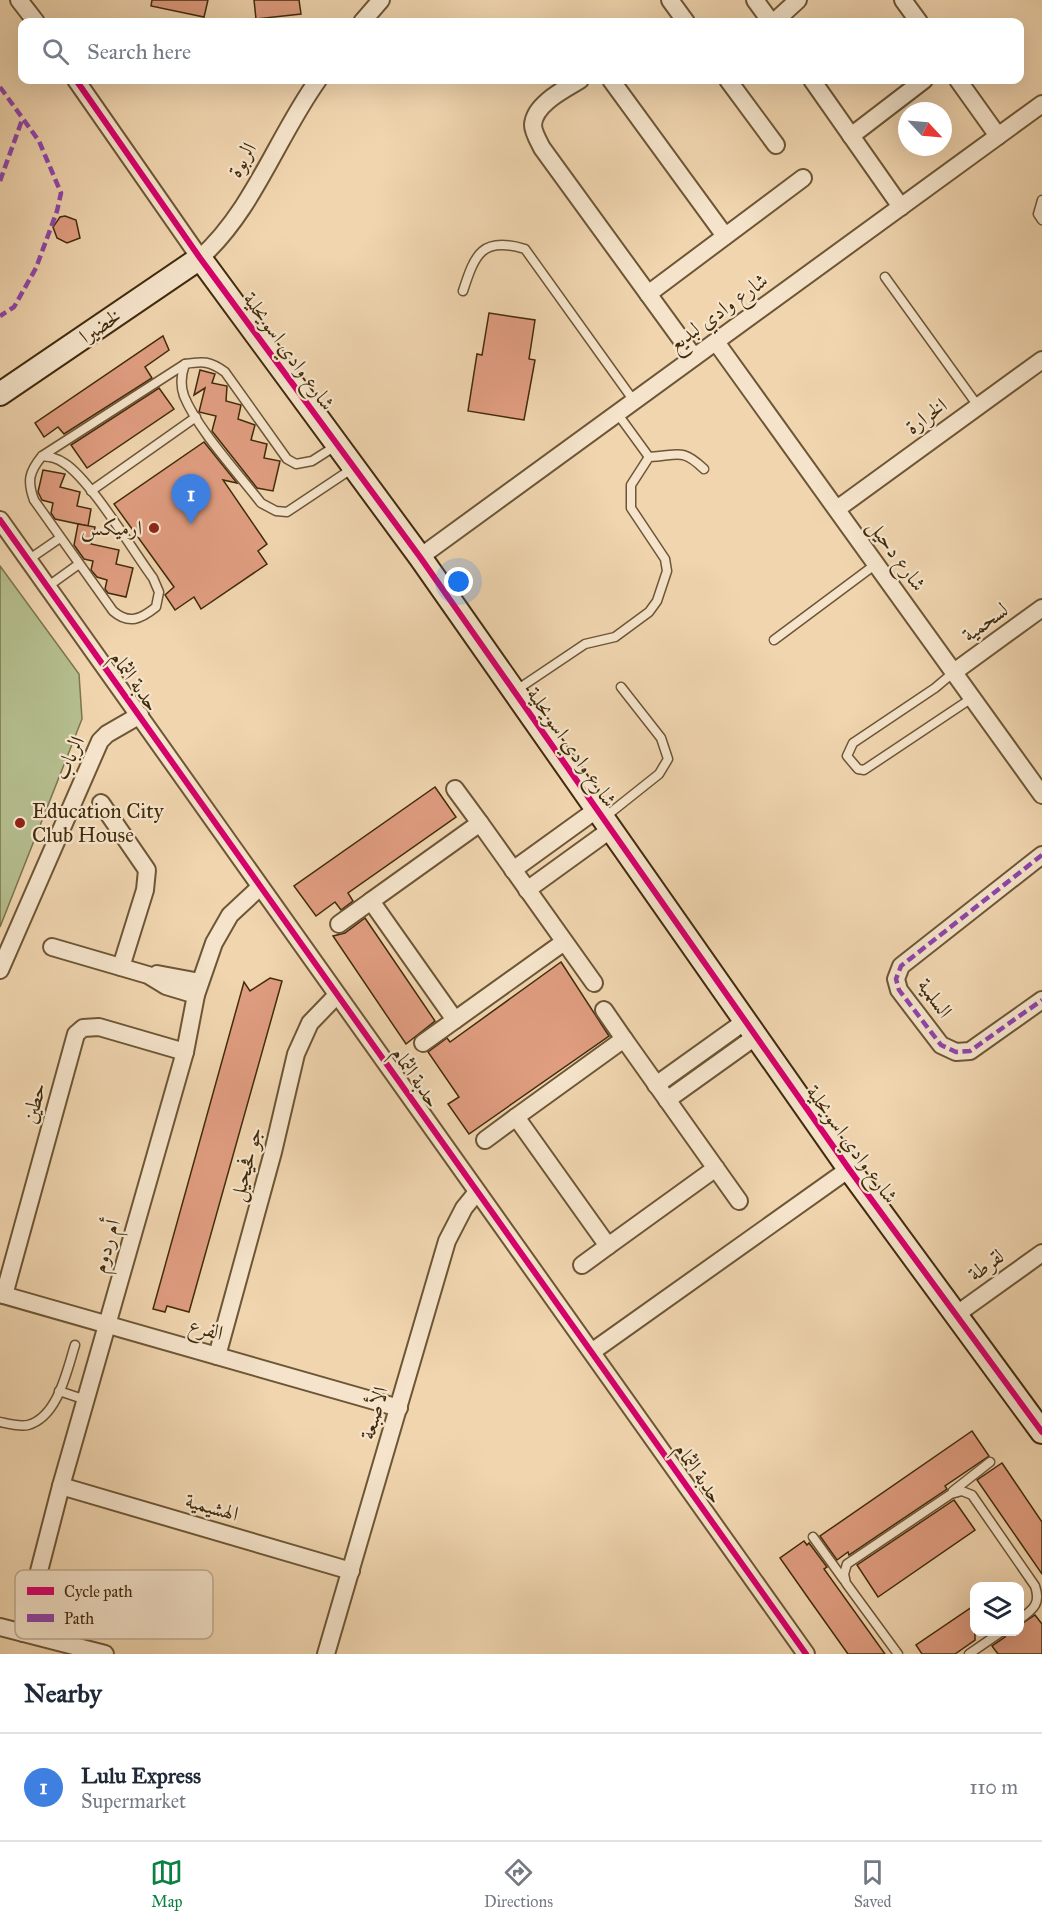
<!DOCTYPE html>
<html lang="en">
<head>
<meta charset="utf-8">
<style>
  body { margin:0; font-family:"IM FELL Great Primer",Amiri,serif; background:#f6f6f7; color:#1f2937 }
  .controls { position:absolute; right:18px; bottom:18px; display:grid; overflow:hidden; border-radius:12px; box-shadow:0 6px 24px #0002 }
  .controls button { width:54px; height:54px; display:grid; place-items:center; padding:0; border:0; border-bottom:2px solid #e0e1e3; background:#fff; color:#1f2937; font:30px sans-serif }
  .compass { position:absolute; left:898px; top:102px; width:54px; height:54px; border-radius:50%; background:#fff; box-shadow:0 6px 24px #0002; rotate:116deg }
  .you { position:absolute; left:459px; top:582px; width:21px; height:21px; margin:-15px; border:4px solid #fff; border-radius:50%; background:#1a73e8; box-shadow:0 0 0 9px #1a73e833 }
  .badge { display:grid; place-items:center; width:39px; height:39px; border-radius:50%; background:#0b8043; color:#fff; font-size:20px; font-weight:700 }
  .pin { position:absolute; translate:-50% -50px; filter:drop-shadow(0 2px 3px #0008) }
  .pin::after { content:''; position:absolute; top:32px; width:21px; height:18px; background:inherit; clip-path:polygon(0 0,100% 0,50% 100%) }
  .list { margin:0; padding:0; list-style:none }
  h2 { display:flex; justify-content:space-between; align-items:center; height:78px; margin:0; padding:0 24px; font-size:26px }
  h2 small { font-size:20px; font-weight:400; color:#747a83 }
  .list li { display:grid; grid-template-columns:39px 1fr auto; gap:18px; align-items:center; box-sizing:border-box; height:108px; padding:0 24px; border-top:2px solid #e0e1e3 }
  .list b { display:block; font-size:22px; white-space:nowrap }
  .list p { margin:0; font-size:20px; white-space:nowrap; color:#747a83 }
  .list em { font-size:20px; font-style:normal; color:#747a83 }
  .icon { flex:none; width:33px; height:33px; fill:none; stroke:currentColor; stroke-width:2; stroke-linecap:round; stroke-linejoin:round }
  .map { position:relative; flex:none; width:1042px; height:1654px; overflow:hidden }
  .search { position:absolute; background:#fff; box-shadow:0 6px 24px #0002; left:18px; right:18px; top:18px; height:66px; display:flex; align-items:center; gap:15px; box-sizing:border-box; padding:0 21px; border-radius:12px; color:#747a83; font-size:22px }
  .sheet { height:186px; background:#fff }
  nav { display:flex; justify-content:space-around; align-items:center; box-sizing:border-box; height:84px; border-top:2px solid #e0e1e3; background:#fff; font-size:16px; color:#747a83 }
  nav a { display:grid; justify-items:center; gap:3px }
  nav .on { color:#0b8043 }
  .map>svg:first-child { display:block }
</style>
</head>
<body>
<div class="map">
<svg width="1042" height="1654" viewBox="0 0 1042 1654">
  <rect width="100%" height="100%" fill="#f0d5af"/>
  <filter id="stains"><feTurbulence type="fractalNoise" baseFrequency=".00333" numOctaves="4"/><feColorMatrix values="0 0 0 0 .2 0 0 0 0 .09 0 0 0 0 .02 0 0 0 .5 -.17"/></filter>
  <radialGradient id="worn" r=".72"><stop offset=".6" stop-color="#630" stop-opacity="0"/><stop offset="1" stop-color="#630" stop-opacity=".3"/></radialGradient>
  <polygon fill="#b5be8e" stroke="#7b744d" stroke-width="1.5" points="0,566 79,674 82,719 0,927"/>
  <g fill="#e09d80" stroke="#412b0c" stroke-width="1.5">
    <polygon points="152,0 208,0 204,17 151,6"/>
    <polygon points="254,0 299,0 301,14 256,19"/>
    <polygon points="65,216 76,220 80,238 67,243 57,238 53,227 60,217"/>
    <polygon points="489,313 535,320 529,359 535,360 524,420 468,411 477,354 482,355"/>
    <polygon points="163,336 169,350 145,367 152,378 64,434 58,427 44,437 35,423"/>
    <polygon points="200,370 215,374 212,383 227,386 226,401 241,405 238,419 255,425 251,440 267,444 264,458 280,461 273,491 257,488 212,431 216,416 199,412 205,388 194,395"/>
    <polygon points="159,388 174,409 87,468 71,445"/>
    <polygon points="204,442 237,483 223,480 267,544 258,551 267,564 201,609 194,597 175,610 165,595 174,587 114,504"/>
    <polygon points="43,470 65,474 60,487 80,492 77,506 91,509 88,526 55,519 51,513 53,503 42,500 38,492"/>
    <polygon points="78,524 95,527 91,544 119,550 116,564 133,568 126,597 108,593 105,589 107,580 97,577 91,570 93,561 84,559 74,545"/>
    <polygon points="435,787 456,817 348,893 353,901 341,910 335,902 316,916 294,886"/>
    <polygon points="365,918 435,1021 406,1044 333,936 345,933"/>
    <polygon points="561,962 609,1036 469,1134 448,1104 459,1097 428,1052 447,1038 450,1042"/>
    <polygon points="270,978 282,981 189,1312 167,1306 165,1312 153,1309 244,982 250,991"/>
    <polygon points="972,1431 989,1456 945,1486 947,1489 849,1555 848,1552 837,1560 820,1536"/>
    <polygon points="1002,1463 1042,1522 1042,1574 977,1480"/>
    <polygon points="954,1500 975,1530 878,1597 857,1565"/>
    <polygon points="804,1541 807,1545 809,1543 827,1567 824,1569 885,1654 848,1654 811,1602 780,1558"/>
    <polygon points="975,1605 975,1640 955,1654 922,1654 916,1645"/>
    <polygon points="1035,1615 1042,1624 1042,1654 998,1654 992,1646 1005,1637 1007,1632 1020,1632 1020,1625"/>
  </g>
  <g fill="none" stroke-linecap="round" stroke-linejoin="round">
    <defs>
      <g id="lane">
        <polyline points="1042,200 1038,214 1042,220"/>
        <polyline points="885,277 978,406"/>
        <path d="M463,291c12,-37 19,-55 62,-42l109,152"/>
        <path d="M185,364c-4,11 -5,21 -1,32 14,34 54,77 77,107l15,8 11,1 66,-44"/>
        <polyline points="617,413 649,457"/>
        <path d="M42,456c9,1 15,2 22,7 26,16 69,88 89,115l6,14 -3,15c-15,12 -27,18 -43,4l-79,-111c-7,-19 -5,-28 8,-44l143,-92c18,-3 25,-3 40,8l62,87 9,5 16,-3 25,-16"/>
        <polyline points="91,491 196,417"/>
        <polyline points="28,560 60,538"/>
        <polyline points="47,587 79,564"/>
        <polyline points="774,640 876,564"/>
        <polyline points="954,672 935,688 853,743 847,756 858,769 864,770 972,698"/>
        <path d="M515,691l70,-47 30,-7 34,-25 8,-11 10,-30 -2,-12 -34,-51v-23l18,-28c29,-1 32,-10 55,12"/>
        <polyline points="605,817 659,774 668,759 661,738 621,687"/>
        <polyline points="59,1391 86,1400"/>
        <path d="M0,1422c9,2 20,5 28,3 30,-8 39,-55 47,-80"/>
        <polyline points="953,1491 990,1462"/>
        <polyline points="813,1537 844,1580"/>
        <path d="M898,1654l-52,-71 -2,-9 3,-10 104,-70 11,-3 10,4 63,91c6,17 -1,23 -15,33"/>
        <polyline points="969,1654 1001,1632"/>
      </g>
      <g id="street">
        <polyline points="19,0 36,22"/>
        <polyline points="670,0 686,22"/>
        <polyline points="755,0 771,22"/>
        <polyline points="903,0 919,22"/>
        <polyline points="362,22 381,0"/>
        <polyline points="774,22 798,0"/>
        <path d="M76,80l124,178c53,-47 77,-121 118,-178"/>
        <path d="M580,80c-15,9 -46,24 -47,45 0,7 6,17 9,23l152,209"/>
        <polyline points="611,80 725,236"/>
        <polyline points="728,80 776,145"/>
        <polyline points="812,80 901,207"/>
        <polyline points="958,80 998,136"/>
        <polyline points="851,136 924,80"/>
        <polyline points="648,294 803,178"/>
        <polyline points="716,342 1042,795"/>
        <polyline points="837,509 1042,360"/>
        <polyline points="0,520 806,1654"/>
        <polyline points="420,557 1042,104"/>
        <polyline points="954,672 1042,608"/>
        <polyline points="455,789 480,823"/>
        <polyline points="101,803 147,870 145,890 121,967"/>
        <polyline points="1042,855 901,966 896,979 899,990 941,1045 956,1052 970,1051 1042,1000"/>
        <polyline points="513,870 596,810"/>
        <polyline points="527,890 610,830"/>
        <polyline points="339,924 371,901"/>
        <polyline points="564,942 455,1020 371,901 480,823 594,983"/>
        <polyline points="52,947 148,975 166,986 196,995"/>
        <polyline points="0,970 100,741 107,734 140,715"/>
        <polyline points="157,974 200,982"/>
        <polyline points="604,1010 624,1039"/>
        <polyline points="423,1043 455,1020"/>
        <polyline points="656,1085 744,1022"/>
        <polyline points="667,1100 755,1037"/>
        <polyline points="485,1140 516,1117"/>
        <polyline points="716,1168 608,1246 516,1117 624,1039 739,1201"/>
        <polyline points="582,1265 608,1246"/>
        <polyline points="0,1294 399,1408"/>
        <polyline points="4,1295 76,1034 83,1028 99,1027 185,1052"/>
        <polyline points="957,1314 1042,1253"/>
        <polyline points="593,1351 849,1169"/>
        <polyline points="217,1356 273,1152 296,1054 310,1023 337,995"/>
        <polyline points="61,1486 351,1571"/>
        <polyline points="0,1627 105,1654"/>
        <polyline points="23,1633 61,1486 185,1052 196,995 214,943 230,915 260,887"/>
        <polyline points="326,1654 447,1241 464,1208 477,1192"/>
      </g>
      <polyline id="secondary" points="0,394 200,258 420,557 849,1169 1042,1432"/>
    </defs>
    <use href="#lane" stroke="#6d5635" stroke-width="11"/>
    <use href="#street" stroke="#6d5635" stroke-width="20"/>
    <use href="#secondary" stroke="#412b0c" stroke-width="26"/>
    <use href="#lane" stroke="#f5e4cb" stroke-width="8"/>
    <use href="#street" stroke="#f5e4cb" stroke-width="16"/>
    <use href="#secondary" stroke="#f5e4cb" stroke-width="22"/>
    <g stroke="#8e44ad" stroke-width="4.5" stroke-dasharray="9 4.5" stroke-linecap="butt">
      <polyline points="0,87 39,141 61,193 57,211 36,268 14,307 0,316"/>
      <polyline points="0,181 22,120"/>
      <polyline points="1042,855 901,966 896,979 899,990 941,1045 956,1052 970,1051 1042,1000"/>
    </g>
    <defs>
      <g id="cycleway">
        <polyline points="76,80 200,258 420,557 849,1169 1042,1432"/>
        <polyline points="0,520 806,1654"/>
      </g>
    </defs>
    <use href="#cycleway" stroke="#f5e4cb" stroke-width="10"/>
    <use href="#cycleway" stroke="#d6006c" stroke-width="6"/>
  </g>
  <g fill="#8f2418" stroke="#f5e4cb" stroke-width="2">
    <circle cx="154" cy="528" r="6"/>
    <circle cx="20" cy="823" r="6"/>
  </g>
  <g text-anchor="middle" stroke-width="4.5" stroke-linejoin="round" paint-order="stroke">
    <g font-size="21" fill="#412b0c" stroke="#f5e4cb">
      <text transform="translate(242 160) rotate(-60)" y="7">الربوة</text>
      <text transform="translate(718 312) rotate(-36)" y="7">شارع وادي لبديع</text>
      <text transform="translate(100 326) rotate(-34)" y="7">لخضيرا</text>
      <text transform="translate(289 351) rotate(54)" y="7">شارع وادي اسويحلية</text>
      <text transform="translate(926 416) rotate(-36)" y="7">الخرارة</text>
      <text transform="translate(897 555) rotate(54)" y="7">شارع دحيل</text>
      <text transform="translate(985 622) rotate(-36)" y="7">لسحمية</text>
      <text transform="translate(135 681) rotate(54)" y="7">حدبة الثمام</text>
      <text transform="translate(572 747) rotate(55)" y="7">شارع وادي اسويحلية</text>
      <text transform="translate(69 758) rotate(-65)" y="7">الرباب</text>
      <text transform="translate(935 998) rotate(54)" y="7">السلمية</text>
      <text transform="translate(416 1077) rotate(55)" y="7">حدبة الثمام</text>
      <text transform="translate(34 1103) rotate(-75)" y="7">حطين</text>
      <text transform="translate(852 1144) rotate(54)" y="7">شارع وادي اسويحلية</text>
      <text transform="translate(246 1164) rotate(-75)" y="7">جو فحيحيل</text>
      <text transform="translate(106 1246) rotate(-74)" y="7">أم ردوم</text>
      <text transform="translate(986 1265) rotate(-36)" y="7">لقرطة</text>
      <text transform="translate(206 1329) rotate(16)" y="7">الفرع</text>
      <text transform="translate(374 1413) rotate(-74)" y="7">الأصبعة</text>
      <text transform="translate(699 1473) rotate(55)" y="7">حدبة الثمام</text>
      <text transform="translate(212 1507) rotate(16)" y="7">الهشيمية</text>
    </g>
    <g font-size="21" fill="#412b0c" stroke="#f5e4cb" text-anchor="end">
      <text x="142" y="535">ارميكس</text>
      <text x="32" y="818" text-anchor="start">Education City<tspan x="32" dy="24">Club House</tspan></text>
    </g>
  </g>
  <rect x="15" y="1570" width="198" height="69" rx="9" fill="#f5e4cb" stroke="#bfac92" stroke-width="1.5"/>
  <rect x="27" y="1587" width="27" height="8" fill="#d6006c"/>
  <rect x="27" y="1614" width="27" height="8" fill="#8e44ad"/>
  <g font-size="16" fill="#412b0c">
    <text x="64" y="1597">Cycle path</text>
    <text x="64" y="1624">Path</text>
  </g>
  <rect width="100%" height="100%" filter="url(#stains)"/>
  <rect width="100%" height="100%" fill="url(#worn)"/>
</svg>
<div class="controls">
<button><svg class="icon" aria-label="layers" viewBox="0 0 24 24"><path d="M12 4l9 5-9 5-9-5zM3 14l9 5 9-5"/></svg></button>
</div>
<svg class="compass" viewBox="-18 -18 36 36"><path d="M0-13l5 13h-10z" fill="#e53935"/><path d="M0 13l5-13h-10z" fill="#747a83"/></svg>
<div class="you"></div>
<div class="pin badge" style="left:191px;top:524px;background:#3f7fe0">1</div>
<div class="search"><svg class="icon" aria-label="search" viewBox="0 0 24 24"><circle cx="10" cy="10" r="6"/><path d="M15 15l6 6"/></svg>Search here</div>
</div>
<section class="sheet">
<h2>Nearby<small></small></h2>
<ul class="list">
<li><span class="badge" style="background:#3f7fe0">1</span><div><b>Lulu Express</b><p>Supermarket</p></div><em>110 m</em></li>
</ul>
</section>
<nav>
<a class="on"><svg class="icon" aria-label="map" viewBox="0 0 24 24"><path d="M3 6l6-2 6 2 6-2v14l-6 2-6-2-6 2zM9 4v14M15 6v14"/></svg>Map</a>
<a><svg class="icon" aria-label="directions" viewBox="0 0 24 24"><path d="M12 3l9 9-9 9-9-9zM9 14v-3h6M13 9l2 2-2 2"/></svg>Directions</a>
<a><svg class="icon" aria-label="saved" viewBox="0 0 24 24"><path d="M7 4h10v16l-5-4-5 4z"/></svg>Saved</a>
</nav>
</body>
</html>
